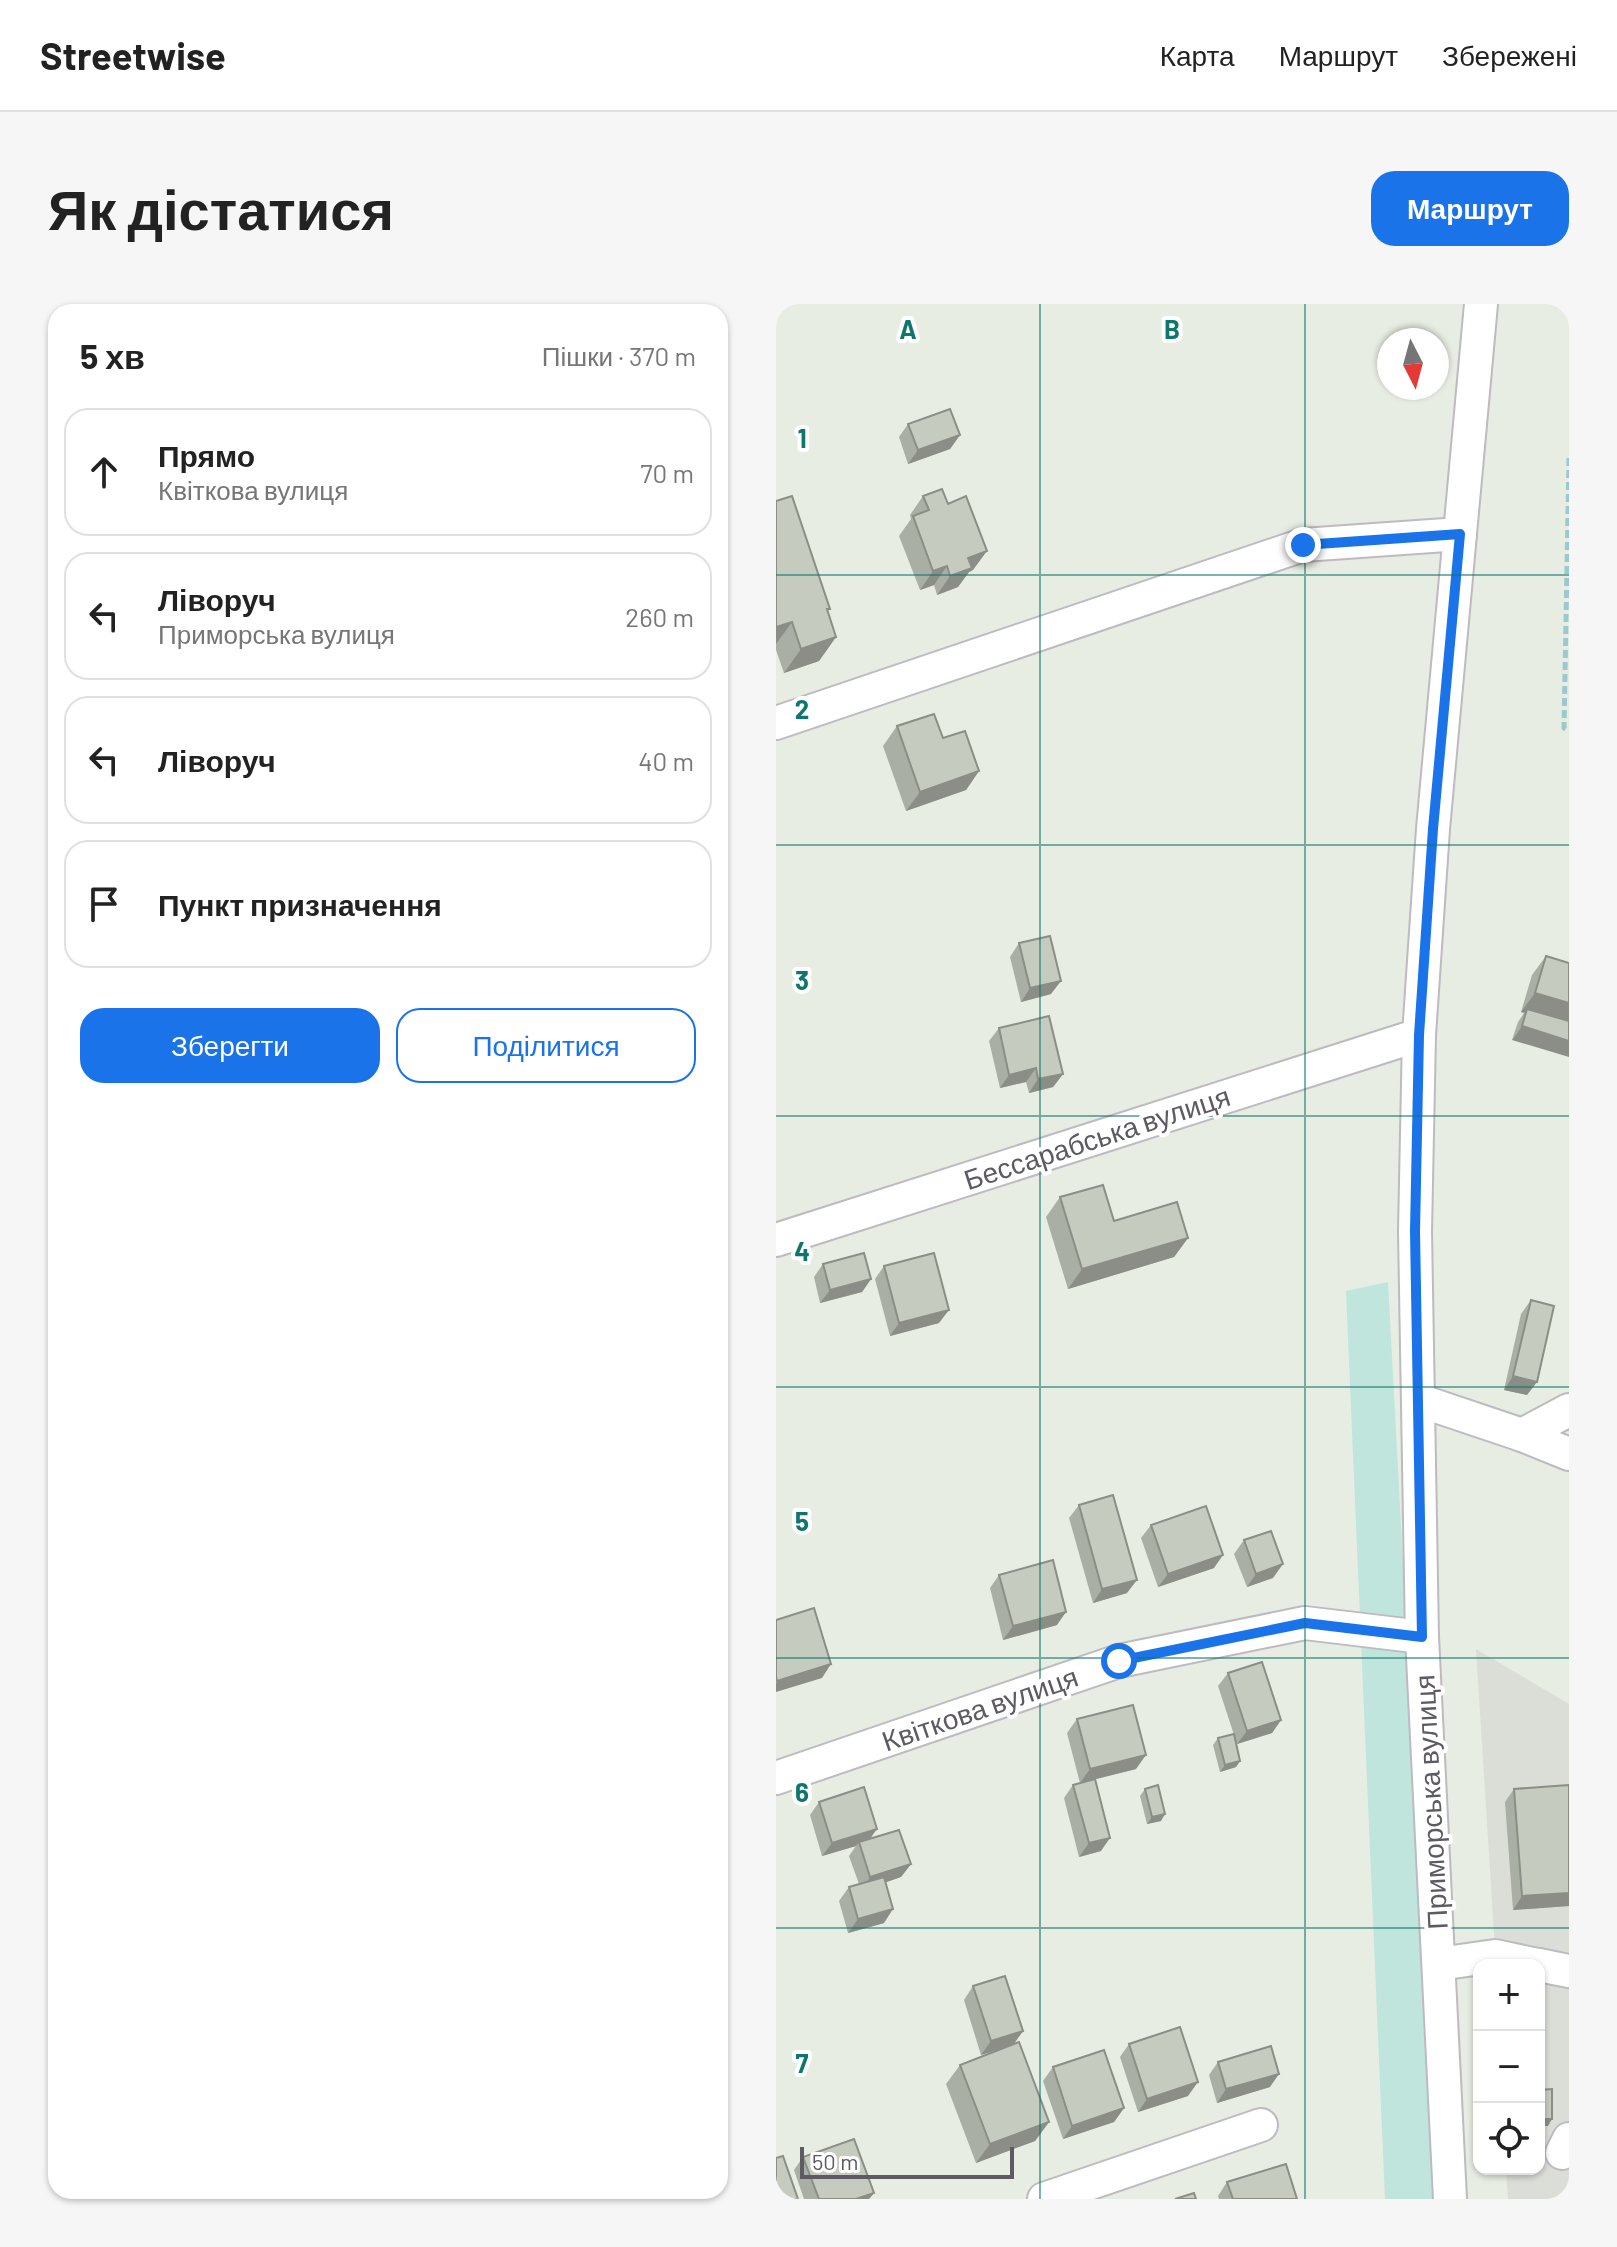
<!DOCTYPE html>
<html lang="uk">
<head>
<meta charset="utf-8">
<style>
  body { margin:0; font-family:Barlow,sans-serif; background:#f6f6f6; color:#222 }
  .controls { position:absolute; right:24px; bottom:24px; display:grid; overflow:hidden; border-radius:16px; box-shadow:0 2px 6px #0004 }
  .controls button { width:72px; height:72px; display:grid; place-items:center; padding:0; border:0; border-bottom:2px solid #e0e0e0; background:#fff; color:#222; font:40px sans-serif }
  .compass { position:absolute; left:601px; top:24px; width:72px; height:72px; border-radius:50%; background:#fff; box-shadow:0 2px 6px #0004; rotate:174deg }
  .scale { position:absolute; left:24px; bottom:20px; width:214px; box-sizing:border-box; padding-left:8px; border:4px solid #5d5a63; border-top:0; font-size:22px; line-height:28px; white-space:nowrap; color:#5d5a63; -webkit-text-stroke:6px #fff; paint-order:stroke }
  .stop { position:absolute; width:24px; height:24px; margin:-18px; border:6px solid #1a73e8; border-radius:50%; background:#fff }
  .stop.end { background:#1a73e8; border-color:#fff; box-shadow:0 2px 8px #0008 }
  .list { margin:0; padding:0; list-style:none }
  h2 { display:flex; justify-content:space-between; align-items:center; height:104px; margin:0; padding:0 32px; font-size:34px }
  h2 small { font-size:26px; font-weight:400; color:#767676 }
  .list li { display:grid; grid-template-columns:52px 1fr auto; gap:24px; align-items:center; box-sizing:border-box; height:128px; margin:0 16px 16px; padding:0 16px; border:2px solid #e0e0e0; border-radius:24px }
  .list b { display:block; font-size:30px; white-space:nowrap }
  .list p { margin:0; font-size:26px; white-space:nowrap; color:#767676 }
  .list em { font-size:26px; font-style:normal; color:#767676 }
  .actions { display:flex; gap:16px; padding:24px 32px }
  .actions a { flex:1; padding:18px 0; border:2px solid #1a73e8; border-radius:24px; text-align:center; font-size:28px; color:#1a73e8 }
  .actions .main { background:#1a73e8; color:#fff }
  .icon { flex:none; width:44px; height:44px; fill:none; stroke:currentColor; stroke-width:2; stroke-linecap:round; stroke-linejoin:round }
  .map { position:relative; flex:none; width:793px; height:1895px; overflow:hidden; border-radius:24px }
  header { display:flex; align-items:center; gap:48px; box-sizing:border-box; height:112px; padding:0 40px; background:#fff; border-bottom:2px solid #e0e0e0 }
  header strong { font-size:38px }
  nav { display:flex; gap:44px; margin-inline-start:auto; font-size:28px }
  .intro { display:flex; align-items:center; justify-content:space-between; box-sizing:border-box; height:192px; padding:0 48px }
  h1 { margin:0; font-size:56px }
  .button { padding:20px 36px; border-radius:24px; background:#1a73e8; color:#fff; font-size:28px; font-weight:700 }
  main { display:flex; gap:48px; padding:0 48px }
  aside { flex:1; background:#fff; border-radius:24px; box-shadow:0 2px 6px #0004 }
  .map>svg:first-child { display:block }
</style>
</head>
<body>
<header>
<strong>Streetwise</strong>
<nav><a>Карта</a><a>Маршрут</a><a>Збережені</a></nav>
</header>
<div class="intro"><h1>Як дістатися</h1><a class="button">Маршрут</a></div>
<main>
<aside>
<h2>5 хв<small>Пішки · 370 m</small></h2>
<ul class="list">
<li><svg class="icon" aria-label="ahead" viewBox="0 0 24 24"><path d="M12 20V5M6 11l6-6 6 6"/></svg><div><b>Прямо</b><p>Квіткова вулиця</p></div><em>70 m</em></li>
<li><svg class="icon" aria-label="left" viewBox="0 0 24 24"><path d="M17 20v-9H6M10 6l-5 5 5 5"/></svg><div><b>Ліворуч</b><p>Приморська вулиця</p></div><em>260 m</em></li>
<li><svg class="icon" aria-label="left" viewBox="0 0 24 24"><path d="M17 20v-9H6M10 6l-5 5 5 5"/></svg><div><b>Ліворуч</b></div><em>40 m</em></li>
<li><svg class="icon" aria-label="arrive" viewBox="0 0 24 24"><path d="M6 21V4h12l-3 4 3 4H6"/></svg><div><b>Пункт призначення</b></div></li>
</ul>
<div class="actions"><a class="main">Зберегти</a><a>Поділитися</a></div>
</aside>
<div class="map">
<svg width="793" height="1895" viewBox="0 0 793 1895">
  <rect width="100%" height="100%" fill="#e7ede2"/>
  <polygon fill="#daded7" points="700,1345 793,1400 793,1895 732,1895 730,1865 763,1865 763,1661 720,1661"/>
  <polygon fill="#bfe5dd" points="612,978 661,1895 609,1895 570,987"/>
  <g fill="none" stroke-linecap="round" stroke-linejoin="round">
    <defs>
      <g id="minor">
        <polyline points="0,419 527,241 684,230"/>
        <polyline points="0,936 643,731"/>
        <polyline points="642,1096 746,1131 793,1150"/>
        <polyline points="746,1131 793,1106"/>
        <polyline points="0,1474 343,1357 529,1319 646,1333"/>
        <polyline points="663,1660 719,1652 762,1661"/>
        <polyline points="763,1661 793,1667"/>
        <polyline points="786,1849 793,1835"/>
        <polyline points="268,1895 485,1821"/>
        <polyline points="674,1895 646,1333 639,927 643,731 657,525 705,0"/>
      </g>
    </defs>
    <use href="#minor" stroke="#bdbac1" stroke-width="36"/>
    <polyline stroke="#9cc9cd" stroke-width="5" stroke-dasharray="8 4" stroke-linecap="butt" points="793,154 788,424 793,427"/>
    <use href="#minor" stroke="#fff" stroke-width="32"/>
  </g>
  <g fill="#aaafa5">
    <polygon points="132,120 184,131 174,145 132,160 123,133"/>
    <polygon points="147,192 197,266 193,268 182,283 161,291 158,281 144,286 123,232 135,215 134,211"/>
    <polygon points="0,197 52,307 60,333 43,357 8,369 0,346"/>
    <polygon points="121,422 167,434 203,467 190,486 130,507 107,442"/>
    <polygon points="243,639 275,690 245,698 234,653"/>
    <polygon points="770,652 793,659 736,736 742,718 748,709 745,708 756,671"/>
    <polygon points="223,724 287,770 277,783 253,789 250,778 224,784 213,737"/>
    <polygon points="284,893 338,917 412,934 398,953 292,985 270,913"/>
    <polygon points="47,960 95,975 86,988 44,999 38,973"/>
    <polygon points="108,962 163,1019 114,1032 99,975"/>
    <polygon points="755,996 751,1091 728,1086 745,1010"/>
    <polygon points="303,1201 351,1289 317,1299 293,1214"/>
    <polygon points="375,1221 438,1264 382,1283 365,1234"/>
    <polygon points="468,1236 497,1274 471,1283 458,1250"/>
    <polygon points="223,1271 281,1321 227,1336 214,1284"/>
    <polygon points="452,1369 505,1416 496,1429 461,1440 442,1382"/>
    <polygon points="301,1415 360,1465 304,1479 291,1429"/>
    <polygon points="442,1434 464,1457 460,1463 444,1468 437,1441"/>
    <polygon points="297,1481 325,1547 303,1553 288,1494"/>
    <polygon points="793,1481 793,1602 737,1606 729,1498 738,1485"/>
    <polygon points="369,1485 385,1517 371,1520 364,1492"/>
    <polygon points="43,1498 94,1535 135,1560 125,1573 110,1578 108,1619 72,1629 63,1597 73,1583 83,1580 73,1552 80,1542 46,1552 34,1511"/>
    <polygon points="197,1682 247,1727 237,1741 273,1818 259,1837 200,1859 170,1780 184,1761 237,1741 205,1751 188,1696"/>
    <polygon points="353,1740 412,1792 362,1808 344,1753"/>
    <polygon points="442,1758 494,1783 441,1799 433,1771"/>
    <polygon points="277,1763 348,1804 338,1818 287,1835 267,1777"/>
    <polygon points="27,1853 98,1889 93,1895 28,1895 18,1866"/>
    <polygon points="451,1878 521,1895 443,1895 442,1892"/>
  </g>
  <g fill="#8b8e86">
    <polygon points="184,131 174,145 132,160 142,146"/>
    <polygon points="211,247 197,266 193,268 182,283 161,291 174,272 192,254"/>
    <polygon points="171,262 158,281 144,286 157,267"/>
    <polygon points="16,318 0,340 0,323"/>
    <polygon points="60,333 43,357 8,369 25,345"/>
    <polygon points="203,467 190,486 130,507 144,488"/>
    <polygon points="285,677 275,690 245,698 254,684"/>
    <polygon points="759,689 793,699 793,722 751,705 748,709 745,708"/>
    <polygon points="746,722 793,737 793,753 736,736"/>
    <polygon points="260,764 250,778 224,784 233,771"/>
    <polygon points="287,770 277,783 253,789 262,775"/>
    <polygon points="412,934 398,953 292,985 306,965"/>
    <polygon points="95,975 86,988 44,999 54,986"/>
    <polygon points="173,1006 163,1019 114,1032 123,1019"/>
    <polygon points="737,1072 761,1078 751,1091 728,1086"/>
    <polygon points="447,1251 438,1264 382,1283 392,1270"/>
    <polygon points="507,1260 497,1274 471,1283 480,1270"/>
    <polygon points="361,1276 351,1289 317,1299 326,1285"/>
    <polygon points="290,1308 281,1321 227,1336 237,1322"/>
    <polygon points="55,1360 46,1374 0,1388 0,1379 1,1377"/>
    <polygon points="505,1416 496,1429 461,1440 471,1427"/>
    <polygon points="370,1451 360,1465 304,1479 314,1465"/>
    <polygon points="464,1457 460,1463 444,1468 449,1461"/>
    <polygon points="389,1510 385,1517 371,1520 376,1513"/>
    <polygon points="101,1525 91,1539 83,1538 80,1542 46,1552 56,1539"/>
    <polygon points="334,1534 325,1547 303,1553 313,1539"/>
    <polygon points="135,1560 125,1573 85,1587 94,1573"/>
    <polygon points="793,1589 793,1602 737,1606 746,1592"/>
    <polygon points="117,1605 108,1619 72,1629 82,1615"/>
    <polygon points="247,1727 237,1741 205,1751 215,1737"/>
    <polygon points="503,1770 494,1783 441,1799 450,1785"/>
    <polygon points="422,1778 412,1792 362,1808 371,1795"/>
    <polygon points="348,1804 338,1818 287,1835 296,1822"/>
    <polygon points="763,1815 776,1815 772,1822 763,1822"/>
    <polygon points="273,1818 259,1837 200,1859 214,1840"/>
    <polygon points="98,1889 93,1895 80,1895"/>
  </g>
  <g fill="#c6cbc0" stroke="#8b8e86" stroke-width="2">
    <polygon points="174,105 184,131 142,146 132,120"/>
    <polygon points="166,185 172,200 190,192 211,247 192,254 196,264 174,272 171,262 157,267 137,212 153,206 147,192"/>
    <polygon points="16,192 54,305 51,305 60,333 25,345 16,318 0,323 0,197"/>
    <polygon points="158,410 167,434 189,427 203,467 144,488 121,422"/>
    <polygon points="274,632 285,677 254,684 243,639"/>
    <polygon points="770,652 793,659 793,699 759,689"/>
    <polygon points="751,705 793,717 793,737 746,722"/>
    <polygon points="273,712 287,770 262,775 260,764 233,771 223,724"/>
    <polygon points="327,881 338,917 401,898 412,934 306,965 284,893"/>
    <polygon points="88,949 95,975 54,986 47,960"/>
    <polygon points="158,949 173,1006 123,1019 108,962"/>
    <polygon points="755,996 778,1002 761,1078 737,1072"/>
    <polygon points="337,1191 361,1276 326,1285 303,1201"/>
    <polygon points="430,1202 447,1251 392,1270 375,1221"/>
    <polygon points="495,1227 507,1260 480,1270 468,1236"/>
    <polygon points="277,1256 290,1308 237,1322 223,1271"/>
    <polygon points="38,1304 55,1360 1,1377 0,1373 0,1316"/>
    <polygon points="486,1358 505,1416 471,1427 452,1369"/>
    <polygon points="357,1401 370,1451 314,1465 301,1415"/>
    <polygon points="458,1430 464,1457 449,1461 442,1434"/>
    <polygon points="319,1475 334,1534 313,1539 297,1481"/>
    <polygon points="382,1481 389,1510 376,1513 369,1485"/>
    <polygon points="793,1481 793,1589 746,1592 738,1485"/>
    <polygon points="88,1483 101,1525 56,1539 43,1498"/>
    <polygon points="123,1526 135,1560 94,1573 83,1538"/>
    <polygon points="108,1573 117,1605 82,1615 73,1583"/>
    <polygon points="229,1672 247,1727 215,1737 197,1682"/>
    <polygon points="404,1723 422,1778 371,1795 353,1740"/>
    <polygon points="243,1738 273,1818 214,1840 184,1761"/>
    <polygon points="495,1742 503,1770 450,1785 442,1758"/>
    <polygon points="328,1746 348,1804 296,1822 277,1763"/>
    <polygon points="776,1785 776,1815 763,1815 763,1786"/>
    <polygon points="78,1835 98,1889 80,1895 43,1895 27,1853"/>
    <polygon points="7,1852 22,1895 0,1895 0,1854"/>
    <polygon points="510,1860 521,1895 457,1895 451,1878"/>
    <polygon points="418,1889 420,1895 399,1895"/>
  </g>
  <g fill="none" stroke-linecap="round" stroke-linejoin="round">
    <polyline stroke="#1a73e8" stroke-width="10" points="343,1357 529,1319 646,1333 639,927 643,731 657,525 684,230 527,241"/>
  </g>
  <path fill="none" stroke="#0f766e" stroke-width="2" stroke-opacity="0.55" d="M264,0v1895M529,0v1895M0,271h793M0,541h793M0,812h793M0,1083h793M0,1354h793M0,1624h793"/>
  <g text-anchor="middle" stroke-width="8" stroke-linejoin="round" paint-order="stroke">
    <g font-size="28" fill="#5d5a63" stroke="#fff">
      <text transform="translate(321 834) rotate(-18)" y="10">Бессарабська вулиця</text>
      <text transform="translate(204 1405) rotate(-19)" y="10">Квіткова вулиця</text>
      <text transform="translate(655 1498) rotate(-93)" y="10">Приморська вулиця</text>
    </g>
  </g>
  <g font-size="26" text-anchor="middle" font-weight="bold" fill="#0f766e" stroke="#fff" stroke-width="8" stroke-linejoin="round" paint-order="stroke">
    <text x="132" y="35">A</text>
    <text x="396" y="35">B</text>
    <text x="26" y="144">1</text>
    <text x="26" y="415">2</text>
    <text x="26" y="686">3</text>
    <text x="26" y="957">4</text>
    <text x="26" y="1227">5</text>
    <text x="26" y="1498">6</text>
    <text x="26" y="1769">7</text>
  </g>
</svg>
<div class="controls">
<button>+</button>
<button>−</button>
<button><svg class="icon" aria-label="locate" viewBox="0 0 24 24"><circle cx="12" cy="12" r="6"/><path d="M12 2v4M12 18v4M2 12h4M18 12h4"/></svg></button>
</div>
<svg class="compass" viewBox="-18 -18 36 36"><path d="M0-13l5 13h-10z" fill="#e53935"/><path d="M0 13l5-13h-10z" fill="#767676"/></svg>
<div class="scale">50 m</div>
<div class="stop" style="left:343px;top:1357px"></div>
<div class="stop end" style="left:527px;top:241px"></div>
</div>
</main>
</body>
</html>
